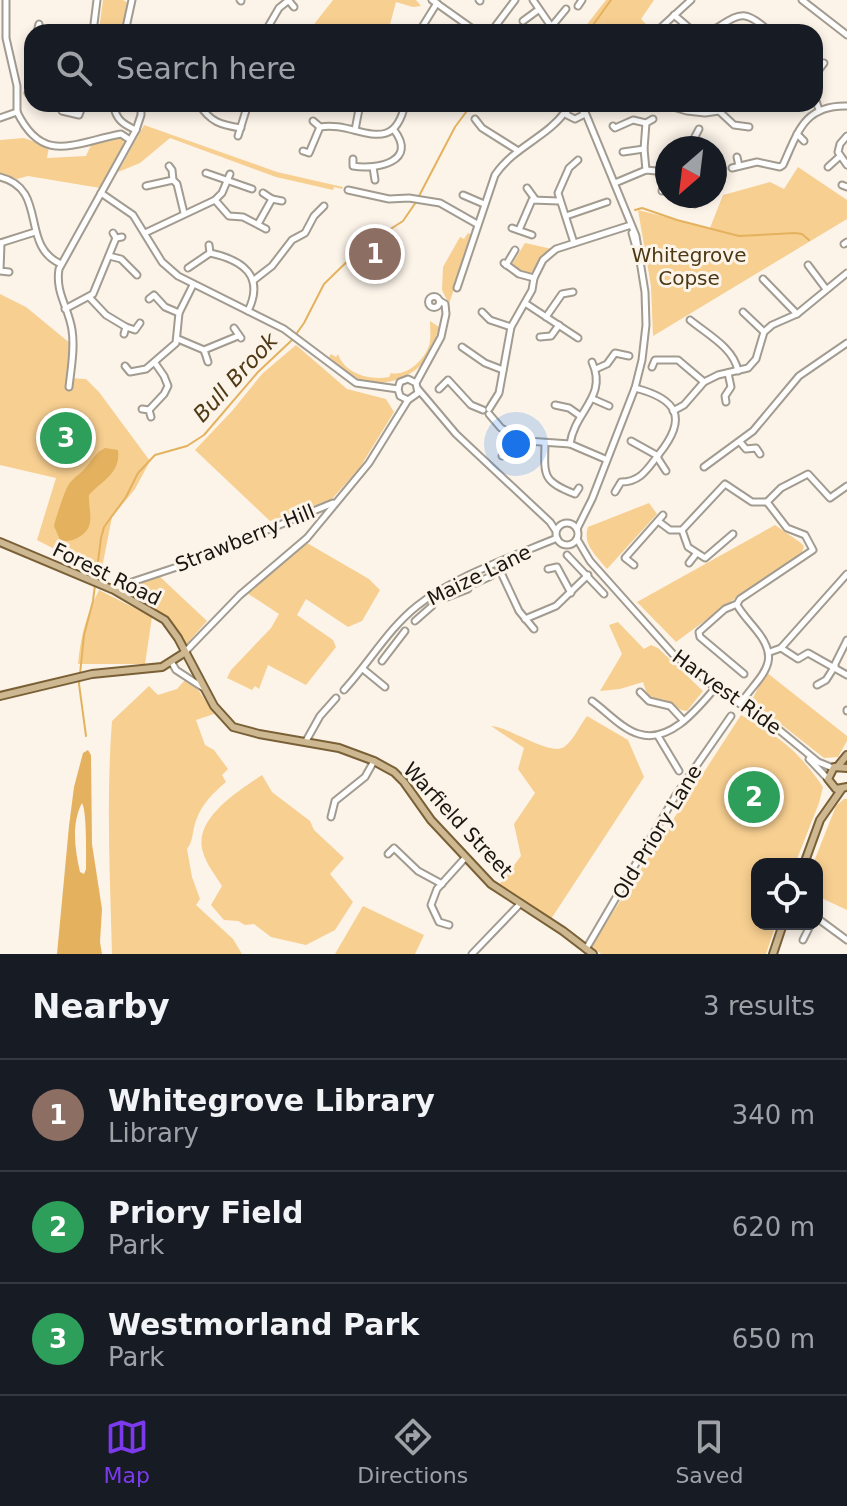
<!DOCTYPE html>
<html lang="en">
<head>
<meta charset="utf-8">
<style>
  body { margin:0; font-family:"DejaVu Sans",sans-serif; background:#242831; color:#f1f3f6 }
  .controls { position:absolute; right:24px; bottom:24px; display:grid; overflow:hidden; border-radius:16px; box-shadow:0 4px 12px #0003 }
  .controls button { width:72px; height:72px; display:grid; place-items:center; padding:0; border:0; border-bottom:2px solid #363941; background:#171b24; color:#f1f3f6; font:40px sans-serif }
  .compass { position:absolute; left:655px; top:136px; width:72px; height:72px; border-radius:50%; background:#171b24; box-shadow:0 4px 12px #0003; rotate:208deg }
  .you { position:absolute; left:516px; top:444px; width:28px; height:28px; margin:-20px; border:6px solid #fff; border-radius:50%; background:#1a73e8; box-shadow:0 0 0 12px #1a73e833 }
  .badge { display:grid; place-items:center; width:52px; height:52px; border-radius:50%; background:#7c3aed; color:#fff; font-size:26px; font-weight:700 }
  .pin { position:absolute; translate:-50% -50%; border:4px solid #fff; box-shadow:0 2px 8px #0006 }
  .list { margin:0; padding:0; list-style:none }
  h2 { display:flex; justify-content:space-between; align-items:center; height:104px; margin:0; padding:0 32px; font-size:34px }
  h2 small { font-size:26px; font-weight:400; color:#9ea1a6 }
  .list li { display:grid; grid-template-columns:52px 1fr auto; gap:24px; align-items:center; box-sizing:border-box; height:112px; padding:0 32px; border-top:2px solid #363941 }
  .list b { display:block; font-size:30px; white-space:nowrap }
  .list p { margin:0; font-size:26px; white-space:nowrap; color:#9ea1a6 }
  .list em { font-size:26px; font-style:normal; color:#9ea1a6 }
  .icon { flex:none; width:44px; height:44px; fill:none; stroke:currentColor; stroke-width:2; stroke-linecap:round; stroke-linejoin:round }
  .map { position:relative; flex:none; width:847px; height:954px; overflow:hidden }
  .search { position:absolute; background:#171b24; box-shadow:0 4px 12px #0003; left:24px; right:24px; top:24px; height:88px; display:flex; align-items:center; gap:20px; box-sizing:border-box; padding:0 28px; border-radius:24px; color:#9ea1a6; font-size:30px }
  .sheet { height:440px; background:#171b24 }
  nav { display:flex; justify-content:space-around; align-items:center; box-sizing:border-box; height:112px; border-top:2px solid #363941; background:#171b24; font-size:22px; color:#9ea1a6 }
  nav a { display:grid; justify-items:center; gap:4px }
  nav .on { color:#7c3aed }
  .map>svg:first-child { display:block }
</style>
</head>
<body>
<div class="map">
<svg width="847" height="954" viewBox="0 0 847 954">
  <rect width="100%" height="100%" fill="#fcf4e9"/>
  <g fill="#f7cf91">
    <polygon points="103,0 123,0 128,3 121,31 99,30"/>
    <polygon points="333,0 416,0 421,6 413,7 396,2 388,32 308,32"/>
    <polygon points="606,0 654,0 641,19 653,31 581,32"/>
    <polygon points="144,125 277,172 343,187 342,189 334,187 333,190 276,177 170,138 140,163 118,172"/>
    <polygon points="118,137 123,140 124,144 100,188 28,176 17,179 0,173 0,140 24,138 49,147 47,158 86,156 92,143"/>
    <polygon points="798,167 847,200 847,219 653,336 651,286 638,210 710,228 723,195 770,182 784,189"/>
    <polygon points="468,233 472,235 449,304 442,290 443,267 460,237 464,239"/>
    <polygon points="525,243 552,249 540,259 530,275 511,266"/>
    <polygon points="0,294 26,307 71,344 67,378 86,379 99,392 150,461 135,489 112,517 101,573 37,540 56,478 0,465"/>
    <path d="M430,321l9,6c-4,12 -7,25 -15,35 -15,17 -43,26 -65,18 -11,-4 -21,-15 -30,-23l2,-3 5,3 2,-3c6,18 29,27 51,23l2,-4c16,4 36,-15 39,-31 1,-7 0,-14 0,-21z"/>
    <polygon points="296,345 347,389 386,399 394,412 359,469 331,500 270,521 195,450 232,411 262,374"/>
    <path d="M649,503l8,11 -50,55c-10,-13 -25,-24 -19,-42z"/>
    <polygon points="775,525 801,543 804,546 801,555 737,597 676,642 637,602"/>
    <polygon points="307,543 369,579 380,590 362,621 348,627 306,599 297,615 333,640 336,647 306,685 268,665 259,689 255,686 252,690 227,678 231,670 271,628 279,614 247,593"/>
    <path d="M157,574l50,47 -22,25c-14,-34 -32,-38 -62,-56z"/>
    <path d="M99,590l53,27 -7,47h-67c3,-30 8,-47 21,-74z"/>
    <path d="M618,622l26,27 7,-4 7,3 45,43 -16,20c-10,-1 -14,-7 -22,-11 -6,-2 -11,0 -17,-3l-5,-15 -23,7 -20,2 22,-37 -13,-29z"/>
    <polygon points="766,672 847,736 847,741 838,757 824,758 754,703 753,698"/>
    <path d="M186,679l13,12 15,23 -18,6 9,25 9,5 14,19 -6,6 4,7c-13,11 -23,21 -29,36 -5,11 -3,22 -10,31l5,28 8,22 -4,6 37,34 9,15h-130c-2,-78 -6,-155 0,-233l37,-35 9,9 19,-6z"/>
    <path d="M741,715c38,22 57,35 82,72l-4,16 -24,61h-38v60h19l-10,30h-165l-10,-8z"/>
    <path d="M587,716l41,24 16,37 -93,142 -52,-34 22,-29 -7,-32 21,-31 -17,-24 6,-21 -33,-22c18,1 59,30 73,21 9,-6 16,-22 23,-31z"/>
    <path d="M262,775l10,17 38,29 4,9 30,28 -14,16 23,28 -18,28 -29,15 -35,-8 -17,-13 -9,1 -7,-4 -14,-1 -13,-15 11,-19c-6,-10 -16,-22 -19,-34 -11,-33 37,-62 59,-77z"/>
    <polygon points="844,799 847,799 847,910 817,896 817,864 813,864 836,806"/>
    <polygon points="363,906 424,935 415,954 335,954"/>
  </g>
  <g fill="#e4b25f" fill-rule="evenodd">
    <path d="M105,448l13,2c3,24 -17,31 -29,45 -1,16 8,32 -10,42 -7,4 -12,5 -19,3l-6,-14c1,-6 12,-39 15,-42 5,-7 13,-11 18,-18 7,-8 8,-13 18,-18z"/>
    <path d="M88,750l3,5 1,89 10,65 -2,33 2,12h-45l12,-128 5,-39 9,-34zM82,803c5,9 4,52 4,66l-2,5 -4,-2c-5,-22 -9,-48 2,-69z"/>
  </g>
  <g fill="none" stroke-linecap="round" stroke-linejoin="round">
    <g stroke="#e4b25f" stroke-width="2">
      <polyline points="588,32 611,0"/>
      <polyline points="419,196 455,127 472,104"/>
      <polyline points="635,210 642,208 677,220 739,236 795,233 802,234 809,240"/>
      <polyline points="86,736 79,684 84,635 93,601 101,538 104,527 126,497 138,473 155,455 187,446 204,435 258,372 292,340 304,323 324,284 361,248 403,221 416,202"/>
    </g>
    <defs>
      <g id="minor">
        <polyline points="6,0 6,38 17,86 17,112"/>
        <polyline points="240,0 241,1"/>
        <polyline points="432,0 477,32"/>
        <polyline points="479,0 480,1"/>
        <polyline points="533,0 555,32"/>
        <polyline points="802,0 847,35"/>
        <polyline points="289,1 294,7"/>
        <polyline points="578,6 582,0"/>
        <polyline points="674,15 694,32"/>
        <polyline points="523,21 538,10"/>
        <polyline points="552,26 566,9"/>
        <polyline points="37,32 39,24"/>
        <polyline points="73,32 74,32"/>
        <polyline points="93,32 97,0"/>
        <polyline points="125,32 132,0"/>
        <polyline points="265,32 279,8 289,0"/>
        <polyline points="419,32 437,3"/>
        <polyline points="491,32 515,0"/>
        <polyline points="656,32 691,0"/>
        <path d="M710,32c29,-17 32,-26 60,0"/>
        <polyline points="815,75 824,63"/>
        <polyline points="28,93 32,93"/>
        <polyline points="815,98 819,110"/>
        <path d="M113,104c3,15 9,20 23,26"/>
        <path d="M199,104c11,18 22,21 42,24"/>
        <polyline points="566,104 567,115 575,119 583,115 584,104"/>
        <polyline points="663,104 687,111 705,113 719,111 725,104"/>
        <polyline points="62,111 79,115 83,104"/>
        <polyline points="719,111 734,125 749,127"/>
        <path d="M17,112c26,53 56,31 104,22l9,6"/>
        <polyline points="0,118 17,112"/>
        <polyline points="475,119 482,128 517,150"/>
        <polyline points="313,121 320,127"/>
        <polyline points="613,126 615,128 633,120 646,123"/>
        <polyline points="355,130 360,104"/>
        <polyline points="797,134 804,141"/>
        <polyline points="238,136 248,104"/>
        <polyline points="847,136 840,144 838,152 847,165"/>
        <polyline points="689,148 699,129"/>
        <path d="M303,151l6,2 11,-26c35,-7 73,33 85,-23"/>
        <polyline points="623,152 644,149"/>
        <polyline points="737,157 739,166"/>
        <path d="M353,159v7c25,4 65,-5 41,-36"/>
        <polyline points="169,166 172,170 173,180 177,184 184,213"/>
        <polyline points="373,167 375,180"/>
        <polyline points="828,167 839,157"/>
        <path d="M732,168l25,-6 23,5 3,-2c15,-33 21,-60 64,-59"/>
        <polyline points="646,170 644,149 646,123 653,119"/>
        <polyline points="206,173 252,189"/>
        <path d="M0,177c49,12 19,69 61,87"/>
        <polyline points="615,183 646,170 667,172"/>
        <polyline points="842,185 847,187"/>
        <polyline points="146,186 173,180"/>
        <polyline points="527,188 535,199"/>
        <polyline points="348,190 389,199 409,198 440,203 477,224"/>
        <polyline points="662,191 666,172"/>
        <polyline points="101,193 133,215 162,262 178,276 284,329 356,383 398,389"/>
        <polyline points="263,193 272,199"/>
        <polyline points="463,195 484,204"/>
        <polyline points="215,200 229,216 243,217 266,229"/>
        <polyline points="695,204 698,196"/>
        <polyline points="566,216 607,202"/>
        <polyline points="258,224 272,199 282,201"/>
        <polyline points="512,228 532,235"/>
        <polyline points="519,230 532,200 559,201"/>
        <polyline points="113,233 116,238 122,237"/>
        <polyline points="145,233 215,200 222,193 230,174"/>
        <polyline points="632,233 639,258"/>
        <polyline points="0,243 35,232"/>
        <polyline points="1,243 0,271 9,272"/>
        <polyline points="574,243 558,193 569,168 578,160"/>
        <polyline points="844,244 847,242"/>
        <polyline points="209,245 210,253"/>
        <polyline points="109,256 121,259 137,275"/>
        <polyline points="504,263 519,274 534,278"/>
        <polyline points="506,265 515,250"/>
        <polyline points="808,265 826,289"/>
        <path d="M188,268l22,-15c33,7 55,23 38,58"/>
        <polyline points="763,279 797,314"/>
        <polyline points="254,280 272,266 292,240 305,233 314,216 324,206"/>
        <path d="M457,288l38,-113c19,-28 52,-38 70,-63"/>
        <circle cx="434" cy="302" r="5.5"/>
        <polyline points="90,298 106,315 126,327 124,334"/>
        <polyline points="149,299 154,295 165,307 179,313"/>
        <polyline points="525,303 578,338"/>
        <polyline points="65,309 93,294 116,238"/>
        <polyline points="482,312 490,320 511,327"/>
        <polyline points="743,312 764,332"/>
        <polyline points="546,317 562,294 573,292"/>
        <path d="M690,320c17,14 44,28 48,51"/>
        <polyline points="126,327 135,330 140,323"/>
        <polyline points="234,328 241,338"/>
        <polyline points="540,337 551,336 559,325"/>
        <polyline points="178,339 204,350 238,336"/>
        <polyline points="462,347 485,363 503,370"/>
        <polyline points="204,350 208,362"/>
        <polyline points="125,366 130,372 146,369 176,343 179,313 193,285"/>
        <polyline points="652,367 655,360 678,360 704,382"/>
        <polyline points="596,369 607,364 615,353 629,356"/>
        <polyline points="416,383 408,379 400,382 398,389 400,396 408,400 418,393 416,383 441,337 446,314 445,304 440,301"/>
        <path d="M69,387c2,-18 6,-39 3,-57 -3,-22 -17,-37 -13,-61l77,-139 5,-15v-11"/>
        <polyline points="418,389 456,434 550,522 556,531"/>
        <polyline points="439,389 448,380 471,405 483,410"/>
        <polyline points="593,399 609,406"/>
        <polyline points="726,402 725,396 731,387 728,373"/>
        <polyline points="555,405 569,408 579,415"/>
        <polyline points="142,409 149,410 151,417"/>
        <polyline points="489,409 499,393 511,327 532,290 534,278 543,260 556,249 631,225"/>
        <polyline points="149,410 164,394 168,386 164,376 155,363"/>
        <polyline points="673,411 684,405 704,382 718,375 748,368 756,359 764,332 772,325 797,314 847,273"/>
        <polyline points="489,414 501,428 527,441 570,444 605,459"/>
        <polyline points="631,441 658,456"/>
        <polyline points="740,442 746,449 756,448 760,454"/>
        <path d="M545,444c-1,33 -2,37 30,50l4,-6"/>
        <path d="M570,444c5,-34 38,-47 22,-82"/>
        <polyline points="502,456 516,436"/>
        <polyline points="657,457 666,471"/>
        <polyline points="704,467 753,431 799,376 847,343"/>
        <path d="M615,492l6,-10c20,0 27,-14 38,-28 29,-36 19,-55 -24,-66"/>
        <polyline points="767,502 781,488 808,474 830,498 847,486"/>
        <polyline points="658,521 670,530 682,530 725,484 752,502 767,502"/>
        <circle cx="567" cy="534" r="11"/>
        <polyline points="577,529 592,499 635,388 642,360 646,325 645,292 636,236 585,112"/>
        <polyline points="682,530 688,547 705,558 733,534"/>
        <polyline points="577,539 590,561 673,654 712,685 778,729 818,762 833,768"/>
        <polyline points="567,555 604,594"/>
        <polyline points="689,563 696,554"/>
        <polyline points="497,564 519,611 534,629"/>
        <polyline points="634,565 625,558 663,515"/>
        <polyline points="548,569 557,567 571,593"/>
        <polyline points="476,583 491,576"/>
        <polyline points="111,589 177,567 333,503"/>
        <polyline points="447,597 468,589"/>
        <path d="M737,605c5,9 13,17 20,26 26,32 3,44 -17,73"/>
        <polyline points="525,619 556,606 588,575"/>
        <polyline points="415,621 432,606"/>
        <polyline points="781,648 798,659 808,653 847,675"/>
        <polyline points="185,652 240,595 307,538 369,463 408,400"/>
        <polyline points="770,652 781,648 847,574"/>
        <polyline points="382,661 405,631"/>
        <polyline points="172,663 176,670 202,687"/>
        <polyline points="834,666 847,640"/>
        <polyline points="363,669 385,687"/>
        <polyline points="744,674 700,637 699,632 725,609 737,604 740,599 813,550 805,535 787,528 767,502"/>
        <polyline points="817,685 826,680 835,666"/>
        <path d="M344,690c25,-27 44,-61 73,-84 36,-29 97,-50 140,-68"/>
        <polyline points="640,692 649,701 670,706 683,720"/>
        <path d="M592,701c14,10 31,29 47,33 31,10 59,-26 77,-47"/>
        <polyline points="847,711 847,710"/>
        <polyline points="658,736 679,771"/>
        <polyline points="306,741 320,716 336,698"/>
        <polyline points="809,759 828,779"/>
        <polyline points="331,817 335,801 365,777 374,761"/>
        <polyline points="388,854 394,848 418,871 442,884"/>
        <polyline points="817,918 847,940"/>
        <polyline points="449,925 439,922 431,905 437,889 465,858"/>
        <polyline points="803,940 811,924"/>
        <polyline points="586,949 676,795 731,716"/>
        <polyline points="472,954 520,904"/>
      </g>
      <g id="major">
        <polyline points="0,542 114,590 165,620 178,638 214,706 233,727 259,734 339,748 374,761 394,772 404,782 431,820 491,884 563,931 593,954"/>
        <polyline points="0,696 92,674 162,667 184,653"/>
        <polyline points="838,766 847,755"/>
        <polyline points="847,768 834,767 828,779 836,789 847,787"/>
        <polyline points="804,864 820,820 841,790"/>
        <polyline points="773,954 783,924"/>
      </g>
    </defs>
    <use href="#minor" stroke="#a29b90" stroke-width="9"/>
    <use href="#major" stroke="#7a6036" stroke-width="10"/>
    <use href="#minor" stroke="#fff" stroke-width="5"/>
    <use href="#major" stroke="#ceb892" stroke-width="6"/>
  </g>
  <g text-anchor="middle" stroke-width="6" stroke-linejoin="round" paint-order="stroke">
    <g font-size="20" fill="#4c3814" stroke="#fcf4e9">
      <text x="689" y="262">Whitegrove<tspan x="689" dy="23">Copse</tspan></text>
    </g>
    <g font-size="20" fill="#191612" stroke="#fcf4e9">
      <text transform="translate(245 538) rotate(-22)" y="7">Strawberry Hill</text>
      <text transform="translate(107 574) rotate(26)" y="7">Forest Road</text>
      <text transform="translate(479 575) rotate(-26)" y="7">Maize Lane</text>
      <text transform="translate(727 692) rotate(36)" y="7">Harvest Ride</text>
      <text transform="translate(458 820) rotate(47)" y="7">Warfield Street</text>
      <text transform="translate(657 832) rotate(-59)" y="7">Old Priory Lane</text>
    </g>
    <g font-size="22" font-style="italic" fill="#4f3a16" stroke="#fcf4e9">
      <text transform="translate(235 377) rotate(-47)" y="8">Bull Brook</text>
    </g>
  </g>
</svg>
<div class="controls">
<button><svg class="icon" aria-label="locate" viewBox="0 0 24 24"><circle cx="12" cy="12" r="6"/><path d="M12 2v4M12 18v4M2 12h4M18 12h4"/></svg></button>
</div>
<svg class="compass" viewBox="-18 -18 36 36"><path d="M0-13l5 13h-10z" fill="#e53935"/><path d="M0 13l5-13h-10z" fill="#9ea1a6"/></svg>
<div class="you"></div>
<div class="pin badge" style="left:375px;top:254px;background:#8d6e63">1</div>
<div class="pin badge" style="left:754px;top:797px;background:#2e9e5b">2</div>
<div class="pin badge" style="left:66px;top:438px;background:#2e9e5b">3</div>
<div class="search"><svg class="icon" aria-label="search" viewBox="0 0 24 24"><circle cx="10" cy="10" r="6"/><path d="M15 15l6 6"/></svg>Search here</div>
</div>
<section class="sheet">
<h2>Nearby<small>3 results</small></h2>
<ul class="list">
<li><span class="badge" style="background:#8d6e63">1</span><div><b>Whitegrove Library</b><p>Library</p></div><em>340 m</em></li>
<li><span class="badge" style="background:#2e9e5b">2</span><div><b>Priory Field</b><p>Park</p></div><em>620 m</em></li>
<li><span class="badge" style="background:#2e9e5b">3</span><div><b>Westmorland Park</b><p>Park</p></div><em>650 m</em></li>
</ul>
</section>
<nav>
<a class="on"><svg class="icon" aria-label="map" viewBox="0 0 24 24"><path d="M3 6l6-2 6 2 6-2v14l-6 2-6-2-6 2zM9 4v14M15 6v14"/></svg>Map</a>
<a><svg class="icon" aria-label="directions" viewBox="0 0 24 24"><path d="M12 3l9 9-9 9-9-9zM9 14v-3h6M13 9l2 2-2 2"/></svg>Directions</a>
<a><svg class="icon" aria-label="saved" viewBox="0 0 24 24"><path d="M7 4h10v16l-5-4-5 4z"/></svg>Saved</a>
</nav>
</body>
</html>
